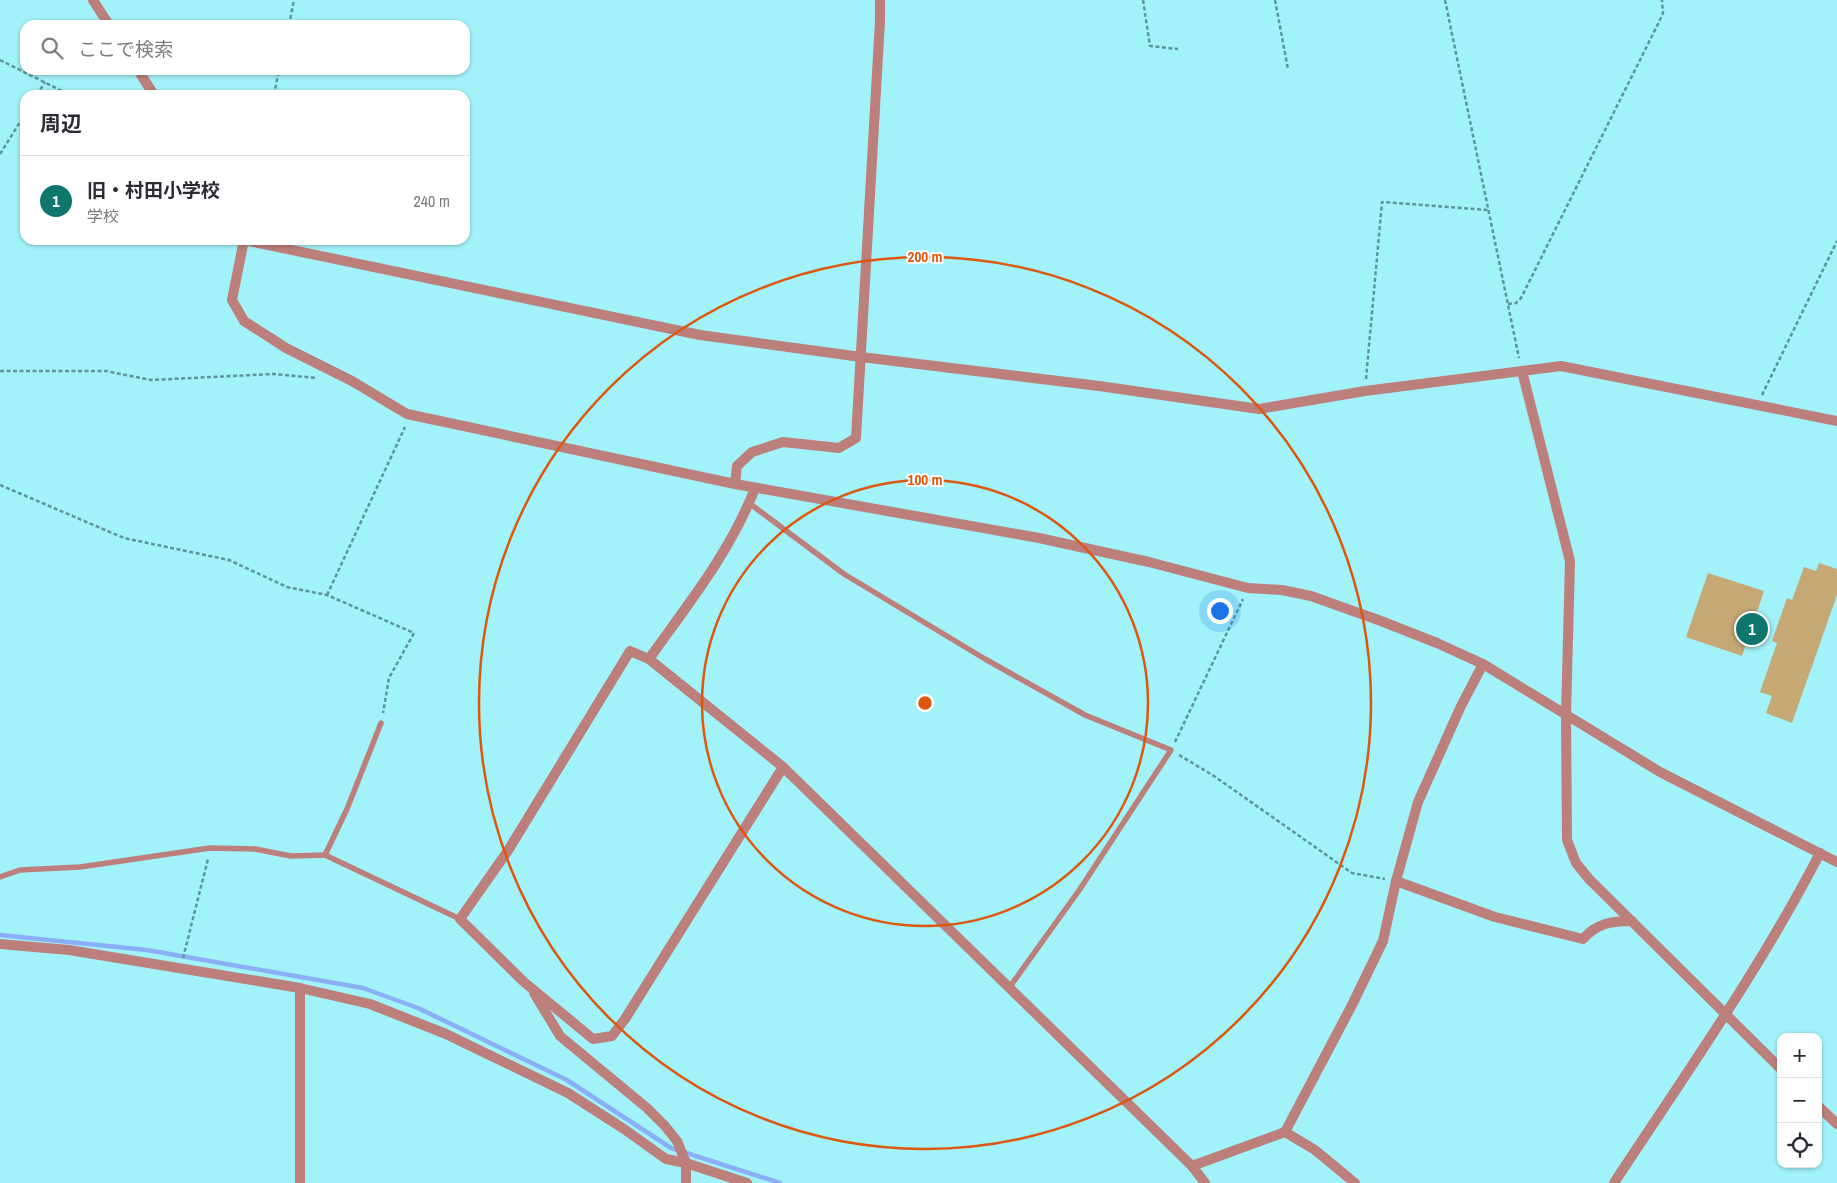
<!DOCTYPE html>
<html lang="ja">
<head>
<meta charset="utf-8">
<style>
  body { margin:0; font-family:"Archivo Narrow","Noto Sans JP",sans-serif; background:#f2f2f3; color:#2b2b33 }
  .controls { position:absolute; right:15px; bottom:15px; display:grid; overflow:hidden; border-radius:10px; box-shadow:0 1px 4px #0004 }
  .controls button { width:45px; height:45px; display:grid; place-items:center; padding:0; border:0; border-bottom:1px solid #e1e1e2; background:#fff; color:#2b2b33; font:25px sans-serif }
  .you { position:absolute; left:1219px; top:610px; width:18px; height:18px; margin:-12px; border:4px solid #fff; border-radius:50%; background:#1a73e8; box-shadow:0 0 0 8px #1a73e833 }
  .badge { display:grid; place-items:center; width:32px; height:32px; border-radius:50%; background:#0f766e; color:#fff; font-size:16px; font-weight:700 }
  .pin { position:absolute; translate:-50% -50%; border:2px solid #fff; box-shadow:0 1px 5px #0006 }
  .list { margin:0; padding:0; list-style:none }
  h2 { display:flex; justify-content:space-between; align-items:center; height:65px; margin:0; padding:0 20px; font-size:21px }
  h2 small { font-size:16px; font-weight:400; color:#7c7c81 }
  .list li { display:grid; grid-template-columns:32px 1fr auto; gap:15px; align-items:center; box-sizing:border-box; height:90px; padding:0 20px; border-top:1px solid #e1e1e2 }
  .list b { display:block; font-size:19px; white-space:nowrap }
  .list p { margin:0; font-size:16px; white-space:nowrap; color:#7c7c81 }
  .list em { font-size:16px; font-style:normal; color:#7c7c81 }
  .icon { flex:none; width:28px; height:28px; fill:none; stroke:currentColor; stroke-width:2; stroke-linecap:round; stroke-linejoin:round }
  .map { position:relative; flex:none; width:1837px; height:1183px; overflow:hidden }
  .search { position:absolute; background:#fff; box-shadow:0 1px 4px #0004; left:20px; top:20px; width:450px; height:55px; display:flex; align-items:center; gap:12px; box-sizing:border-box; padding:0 18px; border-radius:15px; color:#7c7c81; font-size:19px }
  .panel { position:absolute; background:#fff; box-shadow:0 1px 4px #0004; left:20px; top:90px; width:450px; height:155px; border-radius:15px }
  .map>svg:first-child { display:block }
</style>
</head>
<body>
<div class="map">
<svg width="1837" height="1183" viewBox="0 0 1837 1183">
  <rect width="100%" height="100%" fill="#a2f2f9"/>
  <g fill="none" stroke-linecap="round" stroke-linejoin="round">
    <polyline stroke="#8aaff6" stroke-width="4.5" points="0,935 147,950 363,988 418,1008 567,1080 671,1148 780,1183"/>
  </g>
  <g fill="#c5a873">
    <polygon points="1819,563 1837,569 1837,595 1792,723 1766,713 1772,696 1760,692 1777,643 1772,641 1787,598 1792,600 1804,567 1816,571"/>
    <polygon points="1708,573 1764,591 1742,656 1686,637"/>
  </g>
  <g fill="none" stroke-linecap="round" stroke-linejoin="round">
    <g stroke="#5c959a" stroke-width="2.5" stroke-dasharray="4 2.5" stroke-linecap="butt">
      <polyline points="1143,0 1150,46 1178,49"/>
      <polyline points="1275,0 1288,69"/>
      <polyline points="1445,0 1519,358"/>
      <polyline points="289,25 294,0"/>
      <polyline points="0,60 70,95"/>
      <polyline points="37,95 45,82"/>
      <polyline points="274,95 279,70"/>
      <polyline points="0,154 25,114"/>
      <polyline points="1508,304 1516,303 1521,298 1658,24 1663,13 1662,0"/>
      <polyline points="0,371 106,371 151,380 273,374 317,378"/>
      <polyline points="1366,379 1382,202 1488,210"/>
      <polyline points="1762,395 1837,241"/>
      <polyline points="0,485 124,538 229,560 287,587 327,595 414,633 389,678 383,713"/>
      <polyline points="327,595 405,427"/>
      <polyline points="1175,742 1243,599"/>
      <polyline points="1179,755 1214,776 1352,873 1385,879"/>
      <polyline points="183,958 208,859"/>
    </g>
    <g stroke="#bc7f7b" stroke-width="5.5">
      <polyline points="749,503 844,574 985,659 1085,715 1171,750 1080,889 1009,988"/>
      <polyline points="325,855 347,809 381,723"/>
      <polyline points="0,877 20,870 80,867 210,848 255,849 291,856 325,855 460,919"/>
    </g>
    <g stroke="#bc7f7b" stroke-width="10">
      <polyline points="93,0 109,25"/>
      <polyline points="138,70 154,95"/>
      <polyline points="1522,371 1570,561 1566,715 1567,840 1576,863 1589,879 1781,1069"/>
      <polyline points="1837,421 1561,366 1365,391 1259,409 1099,386 861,357 700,335 244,240 232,300 244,321 286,348 352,381 407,414 735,484 1039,538 1149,562 1248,588 1282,590 1311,596 1381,621 1437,643 1483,664 1660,772 1837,862"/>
      <polyline points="735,484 737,466 752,452 783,442 839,448 856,438 880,21 880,0"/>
      <path d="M649,659c39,-55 82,-108 106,-171"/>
      <polyline points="783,767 625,1019 612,1036 593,1039 524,982 460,919 509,849 630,651 649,659 783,767 1192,1166 1205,1183"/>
      <path d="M1396,881l99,36 88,22c14,-16 29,-18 49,-18"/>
      <polyline points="0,944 69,950 300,988 370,1004 446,1034 568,1093 624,1129 666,1159 686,1163 747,1183"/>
      <polyline points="300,988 300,1183"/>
      <polyline points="534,993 560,1036 647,1108 665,1126 677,1141 686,1163 686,1183"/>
      <polyline points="1818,1106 1837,1124"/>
      <polyline points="1285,1132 1315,1150 1355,1183"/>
      <polyline points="1192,1166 1285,1132 1352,1005 1383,941 1396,881 1418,802 1461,706 1483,664"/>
      <path d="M1614,1183c71,-108 146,-214 206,-330"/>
    </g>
  </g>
  <g fill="none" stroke="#de570e" stroke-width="2.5">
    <circle cx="925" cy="703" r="223"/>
    <circle cx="925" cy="703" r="446"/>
  </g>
  <circle cx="925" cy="703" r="8" fill="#de570e" stroke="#fff" stroke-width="2.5"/>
  <g font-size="15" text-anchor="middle" font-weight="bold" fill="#de570e" stroke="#fff" stroke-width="4" stroke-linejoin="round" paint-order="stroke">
    <text x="925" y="262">200 m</text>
    <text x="925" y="485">100 m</text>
  </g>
</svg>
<div class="controls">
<button>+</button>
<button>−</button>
<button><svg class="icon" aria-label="locate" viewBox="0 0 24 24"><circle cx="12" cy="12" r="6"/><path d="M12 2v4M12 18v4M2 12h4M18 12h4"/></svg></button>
</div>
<div class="you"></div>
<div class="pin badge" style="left:1752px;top:629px">1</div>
<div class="search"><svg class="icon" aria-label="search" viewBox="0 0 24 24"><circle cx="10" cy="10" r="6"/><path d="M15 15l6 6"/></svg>ここで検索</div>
<section class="panel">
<h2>周辺<small></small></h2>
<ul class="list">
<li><span class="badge">1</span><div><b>旧・村田小学校</b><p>学校</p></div><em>240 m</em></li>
</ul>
</section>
</div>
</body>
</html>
